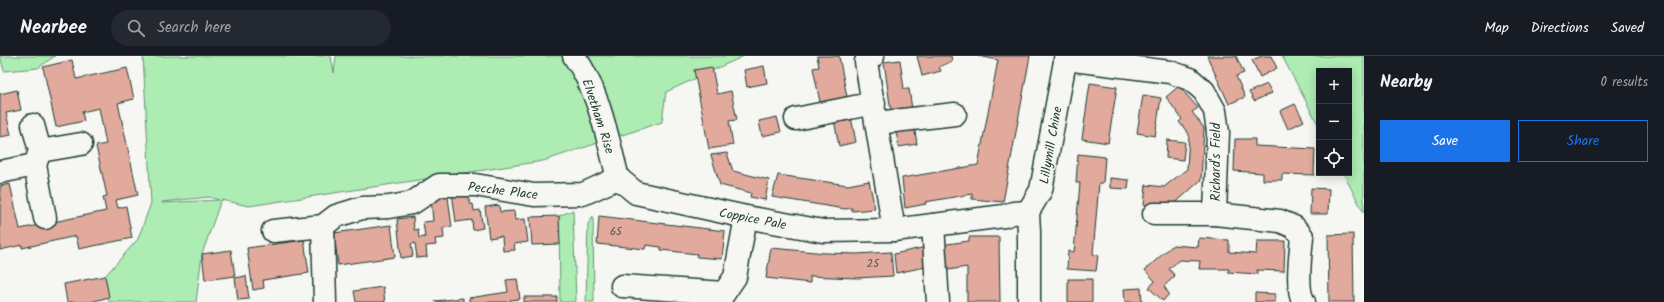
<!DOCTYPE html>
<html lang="en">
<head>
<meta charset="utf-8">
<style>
  body { margin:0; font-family:Kalam,sans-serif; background:#242831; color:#f1f3f6 }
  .controls { position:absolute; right:12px; top:12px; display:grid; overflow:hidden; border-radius:0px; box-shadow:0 2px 10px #0003 }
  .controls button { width:36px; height:36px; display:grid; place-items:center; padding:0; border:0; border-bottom:1px solid #363941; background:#171b24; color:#f1f3f6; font:20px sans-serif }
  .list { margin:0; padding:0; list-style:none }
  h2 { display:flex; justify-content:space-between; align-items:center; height:52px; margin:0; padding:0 16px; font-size:17px }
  h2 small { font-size:13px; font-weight:400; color:#9ea1a6 }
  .actions { display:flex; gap:8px; padding:12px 16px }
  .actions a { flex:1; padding:9px 0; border:1px solid #1a73e8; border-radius:0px; text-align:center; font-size:14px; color:#1a73e8 }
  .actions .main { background:#1a73e8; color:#fff }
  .icon { flex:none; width:22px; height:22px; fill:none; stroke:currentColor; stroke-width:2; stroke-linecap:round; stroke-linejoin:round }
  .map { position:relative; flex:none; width:1364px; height:246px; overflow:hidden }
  header { display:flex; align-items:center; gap:24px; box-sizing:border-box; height:56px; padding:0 20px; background:#171b24; border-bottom:1px solid #363941 }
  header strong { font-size:19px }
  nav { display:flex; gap:22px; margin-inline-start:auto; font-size:14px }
  .search { width:280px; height:36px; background:#242831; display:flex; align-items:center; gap:10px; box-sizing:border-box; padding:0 14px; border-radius:22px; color:#9ea1a6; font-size:15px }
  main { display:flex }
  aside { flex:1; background:#171b24 }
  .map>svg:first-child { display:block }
</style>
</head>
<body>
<header>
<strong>Nearbee</strong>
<div class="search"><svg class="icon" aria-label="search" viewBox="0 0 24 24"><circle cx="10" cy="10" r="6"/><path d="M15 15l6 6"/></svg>Search here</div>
<nav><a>Map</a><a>Directions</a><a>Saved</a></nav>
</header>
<main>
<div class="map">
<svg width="1364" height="246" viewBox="0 0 1364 246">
  <rect width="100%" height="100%" fill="#f6f6f2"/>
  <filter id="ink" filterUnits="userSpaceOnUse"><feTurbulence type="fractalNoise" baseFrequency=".025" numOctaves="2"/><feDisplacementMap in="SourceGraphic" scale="8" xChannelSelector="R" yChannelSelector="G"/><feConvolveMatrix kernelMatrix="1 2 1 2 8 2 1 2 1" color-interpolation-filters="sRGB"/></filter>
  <g filter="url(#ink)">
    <g fill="#adecb3" stroke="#669474" fill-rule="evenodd">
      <polygon points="0,0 55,0 38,12 4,15"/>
      <path d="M143,0h188l3,17 2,-17h408l-78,36 -4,30 -119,39 -294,45 -28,-6 -19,54 -6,48h-87l-4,-26 33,-37 13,-36zM209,141l10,3 -57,3v-1z"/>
      <polygon points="1282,0 1364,0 1364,157 1343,117 1349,117 1349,15 1319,15 1319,70"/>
      <polygon points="573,154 576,246 560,246 559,160"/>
      <polygon points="593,160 594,246 586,246 588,168"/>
    </g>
    <g fill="#e2a99d" stroke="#1f3d34">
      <polygon points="817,0 839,0 848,46 821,51 813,12 819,11"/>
      <polygon points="917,0 951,0 952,5 939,11 941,15 922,20"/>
      <polygon points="978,0 1030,0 1003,146 972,143 972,138 925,146 926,148 905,152 902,122 978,109 998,4"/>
      <polygon points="1207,0 1236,0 1244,17 1236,20 1245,41 1229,48"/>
      <polygon points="1262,0 1271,0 1277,12 1260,21 1252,4"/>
      <polygon points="72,4 76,23 127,12 134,43 118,47 138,139 116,144 118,152 126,150 132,182 79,193 76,180 22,192 22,189 0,194 0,130 10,128 20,173 106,155 103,141 107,140 96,90 106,88 99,52 82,56 84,65 56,71 43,11"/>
      <polygon points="900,4 904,33 909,33 912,53 891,56 884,6"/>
      <polygon points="764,10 767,27 747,31 744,14"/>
      <polygon points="712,11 717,38 731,35 737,64 729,65 733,89 709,93 694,14"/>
      <polygon points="1090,27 1117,31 1108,87 1082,83"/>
      <polygon points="1267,28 1272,37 1254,45 1249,36"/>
      <polygon points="1179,30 1198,52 1192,56 1204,72 1201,124 1171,151 1144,149 1146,129 1164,131 1187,113 1189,78 1179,66 1182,63 1166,41"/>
      <polygon points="17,34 21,54 6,57 11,79 0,81 0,38"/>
      <polygon points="1143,39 1161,42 1155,80 1137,77"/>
      <polygon points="1295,48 1304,65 1288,73 1280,55"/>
      <polygon points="777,61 781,76 762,80 759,65"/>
      <polygon points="851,61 856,86 839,90 834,64"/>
      <polygon points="914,69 917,88 899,91 895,72"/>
      <polygon points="1235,83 1255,83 1255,90 1315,93 1314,119 1282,118 1282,124 1263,124 1263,117 1234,115"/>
      <polygon points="1167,84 1185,86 1183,104 1166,102"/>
      <polygon points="727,97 733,115 769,124 765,144 750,141 751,137 720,129 711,99"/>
      <polygon points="1078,98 1105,101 1103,127 1099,127 1093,198 1098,199 1096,215 1067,213 1068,195 1074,196 1080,127 1076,127"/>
      <polygon points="778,119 848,129 869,125 875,153 852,155 852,152 845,153 772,141"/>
      <polygon points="1110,122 1129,124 1128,133 1110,132"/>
      <polygon points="1311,132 1329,133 1328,158 1310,158"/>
      <polygon points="468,135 470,148 473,148 474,155 480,154 483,172 473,174 472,164 456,166 452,137"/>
      <polygon points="448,141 452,171 443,172 444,182 435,183 436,189 426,190 427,201 417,202 415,187 411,188 413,200 401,202 397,163 413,161 414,174 418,173 419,182 425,181 423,166 433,165 431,143"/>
      <polygon points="499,149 500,156 514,155 515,164 525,163 528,186 514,188 515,194 503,195 502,180 489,182 485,151"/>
      <polygon points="559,160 560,188 532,189 530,161"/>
      <polygon points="599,160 725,175 722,203 697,201 697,198 661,194 661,191 646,189 645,193 597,188"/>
      <polygon points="391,169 395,201 338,209 334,177"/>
      <polygon points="1353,178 1354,246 1329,246 1328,179"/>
      <polygon points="969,181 999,181 1000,246 967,246 967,211 942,215 940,208 896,217 894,198 926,191 969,185"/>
      <polygon points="1199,182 1229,184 1229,196 1256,198 1257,185 1285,185 1284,215 1257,214 1257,218 1228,216 1229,213 1199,213 1200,205 1179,204 1169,213 1175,220 1164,230 1169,238 1163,245 1149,232 1155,225 1145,214 1173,189 1198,191"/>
      <polygon points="304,184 309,217 263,224 264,232 253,234 247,192"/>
      <polygon points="771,192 826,197 856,198 891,196 893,220 856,222 810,220 810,227 766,222"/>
      <polygon points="231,194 235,220 205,224 202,198"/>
      <polygon points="105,220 109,241 91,246 67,246 64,228"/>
      <polygon points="246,220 249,243 238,244 235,222"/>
      <polygon points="517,223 520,243 510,244 511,246 469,246 469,242 508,236 506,224"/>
      <rect x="1068" y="223" width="24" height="23"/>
      <polygon points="383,231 385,246 356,246 354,235"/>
      <polygon points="1141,232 1142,246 1125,246 1124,233"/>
      <polygon points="1255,237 1275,238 1275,246 1255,246"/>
      <rect x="524" y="241" width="33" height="5"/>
      <polygon points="463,242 463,246 435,246 435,245"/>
    </g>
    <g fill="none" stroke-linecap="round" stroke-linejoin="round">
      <defs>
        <g id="minor">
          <path d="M574,0c25,35 33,81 44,122"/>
          <polyline points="873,0 866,6 894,174"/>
          <polyline points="1065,3 1170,16 1190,23 1204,35 1215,55 1218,76 1215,158"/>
          <polyline points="796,63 874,47"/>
          <polyline points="877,67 955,58"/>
          <polyline points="33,69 40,95 35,109 45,162"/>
          <polyline points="40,95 81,88"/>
          <polyline points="0,116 35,109"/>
          <polyline points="618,122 636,137 746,161 823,175 894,174 1004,160 1013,157 1028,156"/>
          <path d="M1154,158h61l65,7 14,6 8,9c-1,16 -7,53 2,66"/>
          <polyline points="933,169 938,246"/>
          <polyline points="323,170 325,246"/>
          <polyline points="273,175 323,170 336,160 362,152 389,151 412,147 439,129 475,129 534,139 583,138 618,122"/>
          <polyline points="622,230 724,237"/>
          <polyline points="718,246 735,221 746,161"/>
          <polyline points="1029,246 1029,176 1028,156 1041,134 1066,0"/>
        </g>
      </defs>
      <use href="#minor" stroke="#1f3d34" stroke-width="25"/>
      <use href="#minor" stroke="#f6f6f2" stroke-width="22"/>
    </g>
  </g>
  <g text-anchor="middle" stroke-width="3" stroke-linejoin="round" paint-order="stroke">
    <g font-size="11" fill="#50584e">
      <text x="616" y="179">65</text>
      <text x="873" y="211">25</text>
    </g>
    <g font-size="13" fill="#1f3d34" stroke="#f6f6f2">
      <text transform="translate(599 60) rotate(72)" y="5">Elvetham Rise</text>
      <text transform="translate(1050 89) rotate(-80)" y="5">Lillymill Chine</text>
      <text transform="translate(1215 106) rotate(-90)" y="5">Richard's Field</text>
      <text transform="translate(503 134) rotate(7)" y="5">Pecche Place</text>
      <text transform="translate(753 162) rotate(11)" y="5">Coppice Pale</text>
    </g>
  </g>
</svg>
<div class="controls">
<button>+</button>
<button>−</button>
<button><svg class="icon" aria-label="locate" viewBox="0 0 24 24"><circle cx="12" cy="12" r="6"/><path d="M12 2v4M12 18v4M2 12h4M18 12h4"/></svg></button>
</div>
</div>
<aside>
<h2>Nearby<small>0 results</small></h2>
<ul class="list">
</ul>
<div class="actions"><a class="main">Save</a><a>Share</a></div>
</aside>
</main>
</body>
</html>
